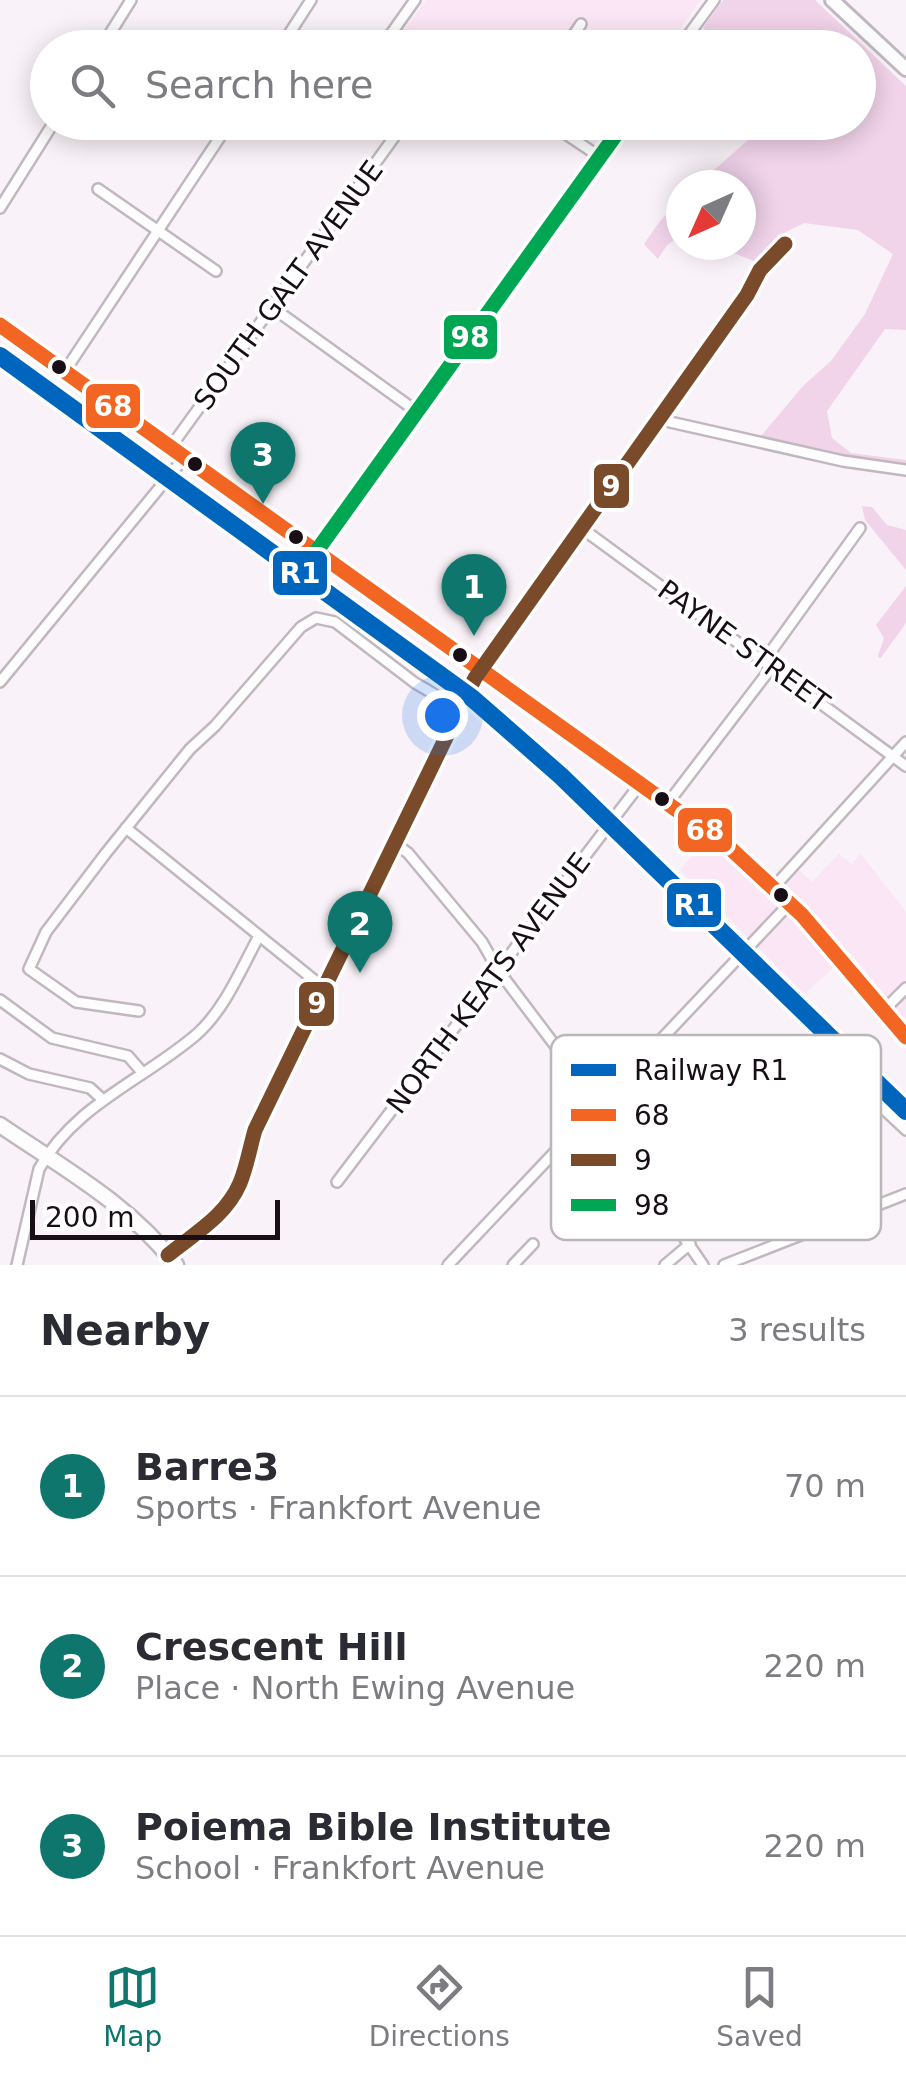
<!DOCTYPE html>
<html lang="en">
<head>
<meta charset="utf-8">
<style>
  body { margin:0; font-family:"DejaVu Sans",sans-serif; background:#f7f7f7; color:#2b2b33 }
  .compass { position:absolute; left:666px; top:170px; width:90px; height:90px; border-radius:50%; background:#fff; box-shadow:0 5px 25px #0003; rotate:225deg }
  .scale { position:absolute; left:30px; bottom:25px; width:250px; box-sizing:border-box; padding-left:10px; border:5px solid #180e16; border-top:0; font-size:28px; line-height:35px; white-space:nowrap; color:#180e16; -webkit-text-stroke:8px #fff; paint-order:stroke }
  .you { position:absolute; left:442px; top:715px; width:35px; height:35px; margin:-25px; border:8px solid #fff; border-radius:50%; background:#1a73e8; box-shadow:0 0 0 15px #1a73e833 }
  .badge { display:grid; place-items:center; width:65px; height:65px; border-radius:50%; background:#0f766e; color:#fff; font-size:32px; font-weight:700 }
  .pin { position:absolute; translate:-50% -82px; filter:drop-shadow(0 2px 5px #0008) }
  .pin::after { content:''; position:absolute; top:52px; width:35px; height:30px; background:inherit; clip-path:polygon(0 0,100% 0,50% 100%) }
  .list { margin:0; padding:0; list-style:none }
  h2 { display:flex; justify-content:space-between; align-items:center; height:130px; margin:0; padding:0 40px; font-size:42px }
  h2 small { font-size:32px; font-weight:400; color:#7c7c81 }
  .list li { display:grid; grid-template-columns:65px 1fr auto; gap:30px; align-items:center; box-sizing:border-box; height:180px; padding:0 40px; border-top:2px solid #e1e1e2 }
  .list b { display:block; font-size:38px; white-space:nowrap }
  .list p { margin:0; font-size:32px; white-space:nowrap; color:#7c7c81 }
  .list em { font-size:32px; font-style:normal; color:#7c7c81 }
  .icon { flex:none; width:55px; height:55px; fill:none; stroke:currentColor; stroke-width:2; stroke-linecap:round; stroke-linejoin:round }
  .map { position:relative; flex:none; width:906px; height:1265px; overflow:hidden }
  .search { position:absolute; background:#fff; box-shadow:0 5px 25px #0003; left:30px; right:30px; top:30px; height:110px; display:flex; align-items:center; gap:25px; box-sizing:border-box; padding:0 35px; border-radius:55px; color:#7c7c81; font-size:38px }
  .sheet { height:670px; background:#fff }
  nav { display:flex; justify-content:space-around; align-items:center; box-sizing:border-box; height:140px; border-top:2px solid #e1e1e2; background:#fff; font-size:28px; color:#7c7c81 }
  nav a { display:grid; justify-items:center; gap:5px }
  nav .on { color:#0f766e }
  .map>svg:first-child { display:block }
</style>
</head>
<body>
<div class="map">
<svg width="906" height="1265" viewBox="0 0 906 1265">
  <rect width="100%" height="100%" fill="#f9f2f8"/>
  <g fill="#fbe6f5">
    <polygon points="426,0 701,0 666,47 616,47 579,20 558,47 391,48"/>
    <polygon points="706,840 782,904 836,965 805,994 680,870"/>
    <polygon points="839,854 851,864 861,854 906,912 906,1021 857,961 789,890 787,884 799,870 812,882"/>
  </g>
  <g fill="#f1d3ea">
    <polygon points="723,0 815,0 906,86 906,330 885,329 827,411 832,438 851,453 906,460 906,467 839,458 760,437 803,386 831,361 865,314 893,254 858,230 804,223 786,232 756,262 714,245 741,245 741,185 697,185 755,134 759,123 858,122 858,48 724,47 703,28"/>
    <polygon points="681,200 681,236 667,245 658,259 644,244 660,221"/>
    <polygon points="862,506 872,507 887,525 906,530 906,570 865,520"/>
    <polygon points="906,586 906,623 880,659 878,656 884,638 876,625"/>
  </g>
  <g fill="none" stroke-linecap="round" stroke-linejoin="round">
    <defs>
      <g id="street">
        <polyline points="101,48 131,0"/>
        <polyline points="280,48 311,0"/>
        <polyline points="381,48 415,0"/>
        <polyline points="565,48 581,24"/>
        <polyline points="679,48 714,0"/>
        <polyline points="548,122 600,157"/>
        <polyline points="98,189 216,271"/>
        <polyline points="0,208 54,122"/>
        <polyline points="273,308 416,411"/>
        <polyline points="65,371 230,122"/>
        <polyline points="660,417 670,422 843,461 906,470"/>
        <polyline points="170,448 405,122"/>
        <polyline points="580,527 906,766"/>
        <polyline points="316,552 625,122"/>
        <polyline points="764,661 860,528"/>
        <polyline points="0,682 184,458"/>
        <polyline points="668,803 771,668"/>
        <polyline points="126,828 324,988"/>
        <polyline points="394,843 408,853 482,942 498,970 594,1097 605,1123 703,1265"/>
        <polyline points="774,887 906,742"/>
        <polyline points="0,1000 52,1038 128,1056 141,1071"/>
        <polyline points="885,1009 906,988"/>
        <polyline points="139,1011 76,1002 29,969 46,932 106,853 190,749 215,726 301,627 316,618 335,622 415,683 460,709"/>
        <polyline points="0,1059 29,1074 90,1088 102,1099"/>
        <polyline points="736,1127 742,1128 817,1065 829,1058 906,1130"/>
        <polyline points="337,1182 640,784"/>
        <path d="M168,1255c27,-22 58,-39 72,-72 7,-17 10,-36 15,-53l220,-452 272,-383 13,-25 25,-26"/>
        <path d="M17,1265l22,-96c36,-65 105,-89 158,-135 28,-25 44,-65 62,-98"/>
        <polyline points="448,1265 790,903"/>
        <polyline points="513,1265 533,1244"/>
        <polyline points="665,1265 690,1244"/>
        <polyline points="724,1265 906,1194"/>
      </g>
      <polyline id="secondary" points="832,0 906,69"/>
      <g id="primary">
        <polyline points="0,325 731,849 802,915 906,1037"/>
        <path d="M0,1125c63,43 129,79 176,140"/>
      </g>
    </defs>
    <use href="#street" stroke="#c1b8bf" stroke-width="14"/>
    <use href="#secondary" stroke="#c1b8bf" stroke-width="18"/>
    <use href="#primary" stroke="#c1b8bf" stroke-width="19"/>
    <use href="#street" stroke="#fefdfe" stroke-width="9"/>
    <use href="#secondary" stroke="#fefdfe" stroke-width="12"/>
    <use href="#primary" stroke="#fefdfe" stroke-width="14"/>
    <defs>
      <polyline id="bus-1" points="0,325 731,849 802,915 906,1037"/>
      <path id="bus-2" d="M168,1255c27,-22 58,-39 72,-72 7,-17 10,-36 15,-53l220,-452 272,-383 13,-25 25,-26"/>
      <polyline id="bus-3" points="316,552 625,122"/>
    </defs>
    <use href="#bus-1" stroke="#fff" stroke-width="22"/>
    <use href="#bus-2" stroke="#fff" stroke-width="22"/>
    <use href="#bus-3" stroke="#fff" stroke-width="22"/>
    <use href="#bus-1" stroke="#f26522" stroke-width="15"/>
    <use href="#bus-2" stroke="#7a4b2a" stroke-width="15"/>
    <use href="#bus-3" stroke="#00a651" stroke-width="15"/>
    <defs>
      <polyline id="rail-1" points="0,356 472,698 561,776 906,1111"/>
    </defs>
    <use href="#rail-1" stroke="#fff" stroke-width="25"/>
    <use href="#rail-1" stroke="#0065bd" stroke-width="18"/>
  </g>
  <g fill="#180e16" stroke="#fff" stroke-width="4">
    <circle cx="59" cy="367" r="9"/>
    <circle cx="195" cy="464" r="9"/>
    <circle cx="296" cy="537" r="9"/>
    <circle cx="460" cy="655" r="9"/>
    <circle cx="662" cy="799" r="9"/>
    <circle cx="781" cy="895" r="9"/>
  </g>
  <g text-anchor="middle" stroke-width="8" stroke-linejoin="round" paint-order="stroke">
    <g font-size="28" fill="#180e16" stroke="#fff">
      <text transform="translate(288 285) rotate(-54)" y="10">SOUTH GALT AVENUE</text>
      <text transform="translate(744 646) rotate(36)" y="10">PAYNE STREET</text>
      <text transform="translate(488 983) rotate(-53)" y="10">NORTH KEATS AVENUE</text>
    </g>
  </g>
  <rect x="551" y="1035" width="330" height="205" rx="15" fill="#fff" stroke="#bab7b9" stroke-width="2.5"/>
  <rect x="571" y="1064" width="45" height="12" fill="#0065bd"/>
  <rect x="571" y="1109" width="45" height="12" fill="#f26522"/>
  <rect x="571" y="1154" width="45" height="12" fill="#7a4b2a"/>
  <rect x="571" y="1199" width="45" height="12" fill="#00a651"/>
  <g font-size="28" fill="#180e16">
    <text x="634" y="1080">Railway R1</text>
    <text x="634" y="1125">68</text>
    <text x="634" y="1170">9</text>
    <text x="634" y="1215">98</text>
  </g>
  <g stroke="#fff" stroke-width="4">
    <rect x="442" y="313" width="57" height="48" rx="10" fill="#00a651"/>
    <rect x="84" y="382" width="58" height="48" rx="10" fill="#f26522"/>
    <rect x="592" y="462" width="39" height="48" rx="10" fill="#7a4b2a"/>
    <rect x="271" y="549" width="58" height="48" rx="10" fill="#0065bd"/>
    <rect x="676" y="806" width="58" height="48" rx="10" fill="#f26522"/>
    <rect x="665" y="881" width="58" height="48" rx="10" fill="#0065bd"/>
    <rect x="297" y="980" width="39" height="48" rx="10" fill="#7a4b2a"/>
  </g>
  <g font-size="28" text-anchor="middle" font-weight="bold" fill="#fff">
    <text x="470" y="347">98</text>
    <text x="113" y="416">68</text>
    <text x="611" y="496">9</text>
    <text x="300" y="583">R1</text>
    <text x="705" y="840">68</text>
    <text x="694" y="915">R1</text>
    <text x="317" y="1013">9</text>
  </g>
</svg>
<svg class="compass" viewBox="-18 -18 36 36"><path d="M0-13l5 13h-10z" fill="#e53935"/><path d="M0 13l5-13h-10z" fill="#7c7c81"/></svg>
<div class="scale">200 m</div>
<div class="you"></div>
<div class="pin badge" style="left:474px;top:636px">1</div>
<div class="pin badge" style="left:360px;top:973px">2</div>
<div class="pin badge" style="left:263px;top:504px">3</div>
<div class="search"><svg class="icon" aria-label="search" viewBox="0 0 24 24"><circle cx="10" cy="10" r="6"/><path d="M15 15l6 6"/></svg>Search here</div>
</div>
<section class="sheet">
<h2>Nearby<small>3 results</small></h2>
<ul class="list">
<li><span class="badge">1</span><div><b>Barre3</b><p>Sports · Frankfort Avenue</p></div><em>70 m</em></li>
<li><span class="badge">2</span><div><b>Crescent Hill</b><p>Place · North Ewing Avenue</p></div><em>220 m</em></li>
<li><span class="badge">3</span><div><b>Poiema Bible Institute</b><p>School · Frankfort Avenue</p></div><em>220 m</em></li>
</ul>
</section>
<nav>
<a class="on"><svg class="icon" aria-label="map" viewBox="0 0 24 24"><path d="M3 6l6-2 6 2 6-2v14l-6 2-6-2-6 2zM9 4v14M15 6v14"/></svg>Map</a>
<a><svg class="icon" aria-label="directions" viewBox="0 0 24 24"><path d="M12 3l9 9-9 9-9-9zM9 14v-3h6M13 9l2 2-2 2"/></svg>Directions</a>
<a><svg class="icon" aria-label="saved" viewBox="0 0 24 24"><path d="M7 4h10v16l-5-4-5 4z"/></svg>Saved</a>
</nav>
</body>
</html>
